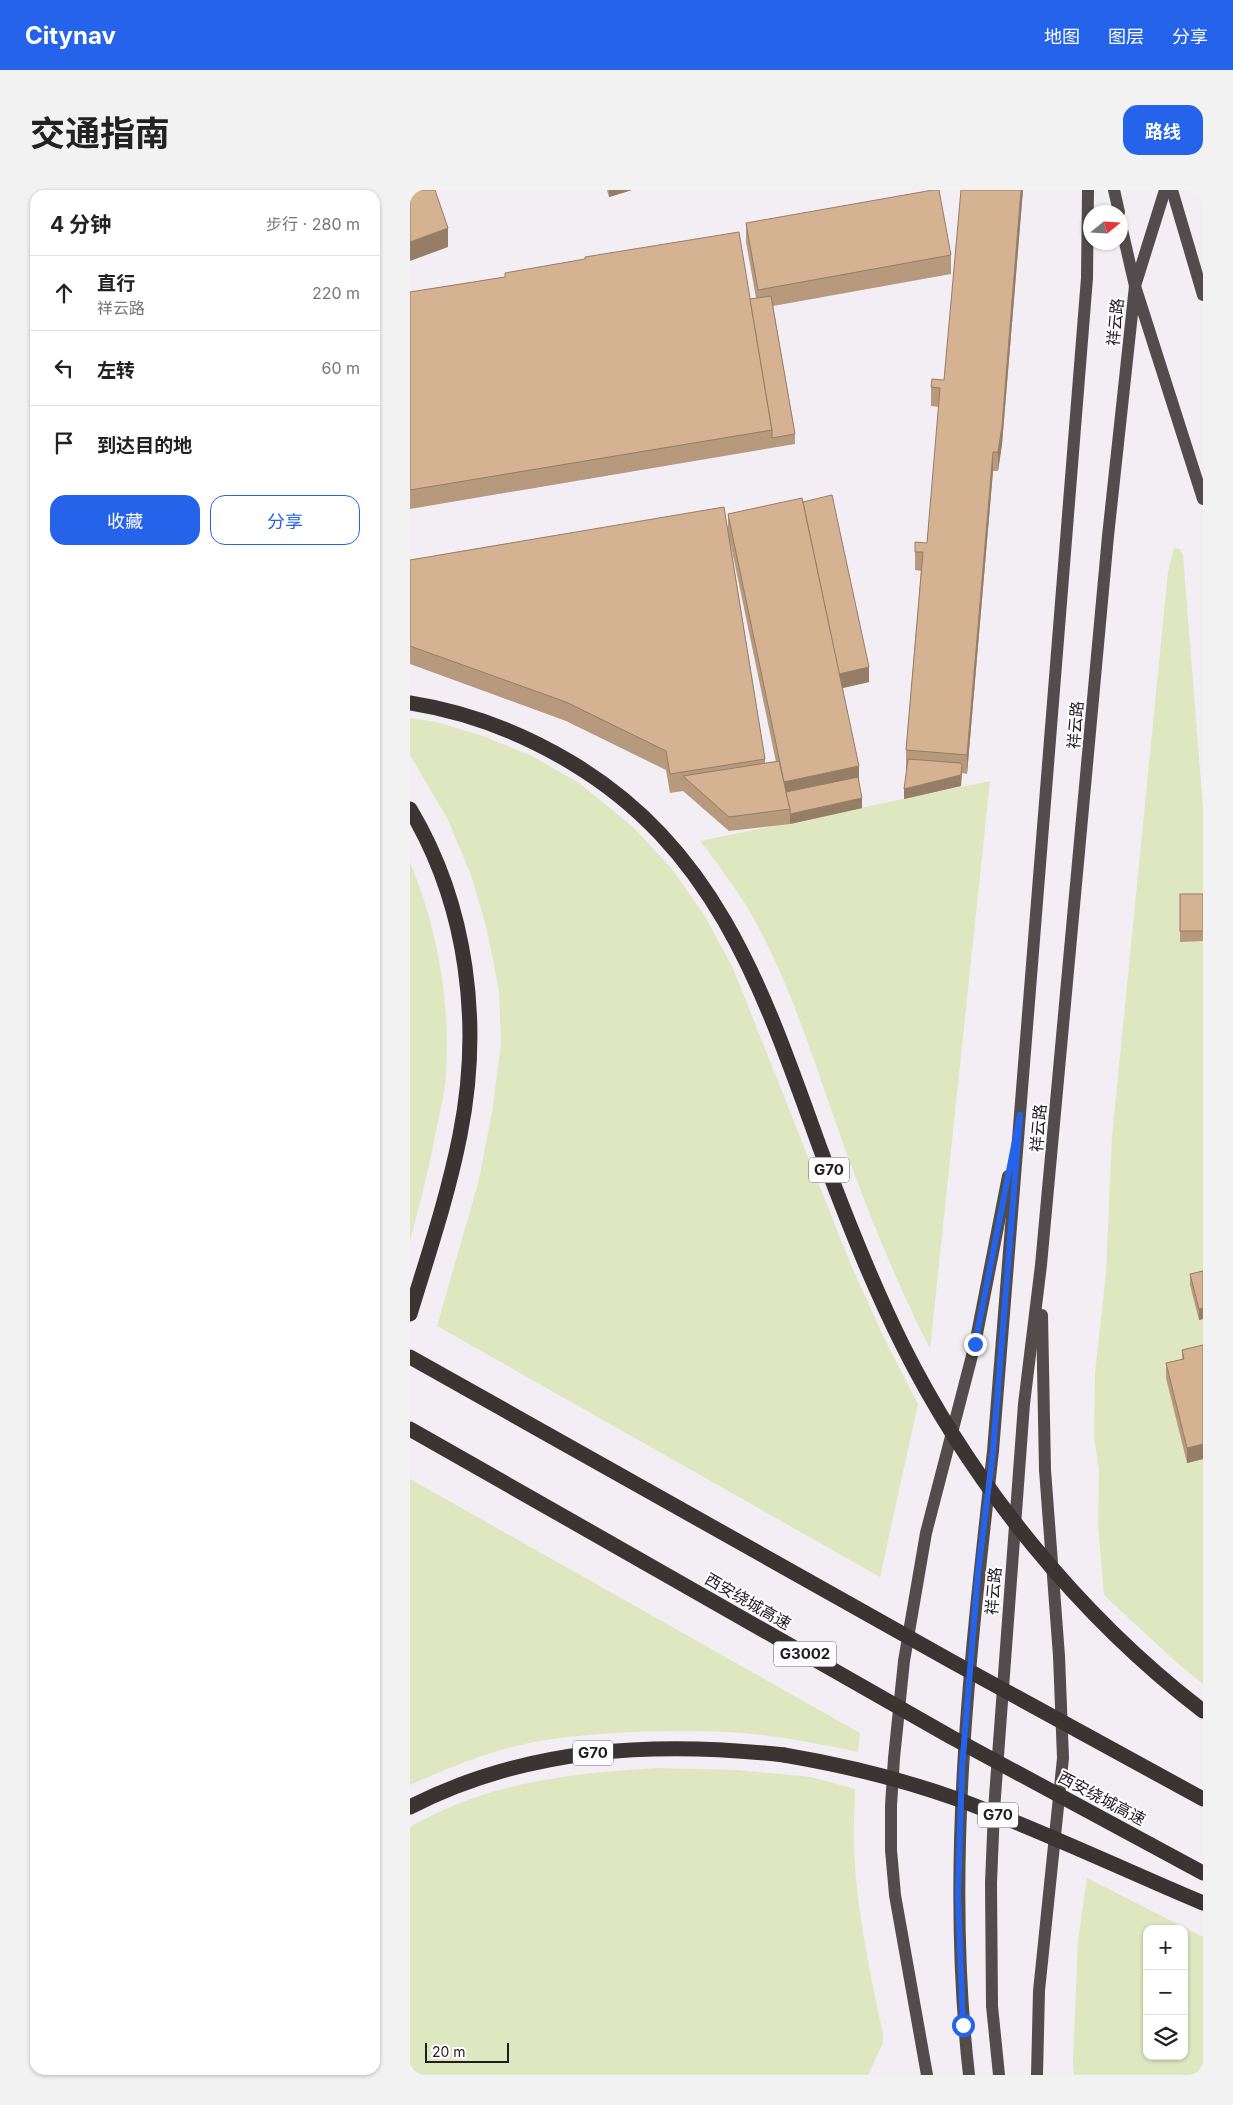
<!DOCTYPE html>
<html lang="zh">
<head>
<meta charset="utf-8">
<style>
  body { margin:0; font-family:Inter,"Noto Sans SC",sans-serif; background:#f2f2f2; color:#222 }
  .controls { position:absolute; right:15px; bottom:15px; display:grid; overflow:hidden; border-radius:10px; box-shadow:0 1px 4px #0004 }
  .controls button { width:45px; height:45px; display:grid; place-items:center; padding:0; border:0; border-bottom:1px solid #e0e0e0; background:#fff; color:#222; font:25px sans-serif }
  .compass { position:absolute; left:673px; top:15px; width:45px; height:45px; border-radius:50%; background:#fff; box-shadow:0 1px 4px #0004; rotate:72deg }
  .scale { position:absolute; left:15px; bottom:12px; width:84px; box-sizing:border-box; padding-left:5px; border:2px solid #1f1d1f; border-top:0; font-size:14px; line-height:18px; white-space:nowrap; color:#1f1d1f; -webkit-text-stroke:4px #fffcff; paint-order:stroke }
  .stop { position:absolute; width:15px; height:15px; margin:-11px; border:4px solid #2563eb; border-radius:50%; background:#fff }
  .stop.end { background:#2563eb; border-color:#fff; box-shadow:0 1px 5px #0008 }
  .list { margin:0; padding:0; list-style:none }
  h2 { display:flex; justify-content:space-between; align-items:center; height:65px; margin:0; padding:0 20px; font-size:21px }
  h2 small { font-size:16px; font-weight:400; color:#767676 }
  .list li { display:grid; grid-template-columns:32px 1fr auto; gap:15px; align-items:center; box-sizing:border-box; height:75px; padding:0 20px; border-top:1px solid #e0e0e0 }
  .list b { display:block; font-size:19px; white-space:nowrap }
  .list p { margin:0; font-size:16px; white-space:nowrap; color:#767676 }
  .list em { font-size:16px; font-style:normal; color:#767676 }
  .actions { display:flex; gap:10px; padding:15px 20px }
  .actions a { flex:1; padding:11px 0; border:1px solid #2563eb; border-radius:15px; text-align:center; font-size:18px; color:#2563eb }
  .actions .main { background:#2563eb; color:#fff }
  .icon { flex:none; width:28px; height:28px; fill:none; stroke:currentColor; stroke-width:2; stroke-linecap:round; stroke-linejoin:round }
  .map { position:relative; flex:none; width:793px; height:1885px; overflow:hidden; border-radius:15px }
  header { display:flex; align-items:center; gap:30px; box-sizing:border-box; height:70px; padding:0 25px; background:#2563eb; color:#fff }
  header strong { font-size:24px }
  nav { display:flex; gap:28px; margin-inline-start:auto; font-size:18px }
  .intro { display:flex; align-items:center; justify-content:space-between; box-sizing:border-box; height:120px; padding:0 30px }
  h1 { margin:0; font-size:35px }
  .button { padding:12px 22px; border-radius:15px; background:#2563eb; color:#fff; font-size:18px; font-weight:700 }
  main { display:flex; gap:30px; padding:0 30px }
  aside { flex:1; background:#fff; border-radius:15px; box-shadow:0 1px 4px #0004 }
  .map>svg:first-child { display:block }
</style>
</head>
<body>
<header>
<strong>Citynav</strong>
<nav><a>地图</a><a>图层</a><a>分享</a></nav>
</header>
<div class="intro"><h1>交通指南</h1><a class="button">路线</a></div>
<main>
<aside>
<h2>4 分钟<small>步行 · 280 m</small></h2>
<ul class="list">
<li><svg class="icon" aria-label="ahead" viewBox="0 0 24 24"><path d="M12 20V5M6 11l6-6 6 6"/></svg><div><b>直行</b><p>祥云路</p></div><em>220 m</em></li>
<li><svg class="icon" aria-label="left" viewBox="0 0 24 24"><path d="M17 20v-9H6M10 6l-5 5 5 5"/></svg><div><b>左转</b></div><em>60 m</em></li>
<li><svg class="icon" aria-label="arrive" viewBox="0 0 24 24"><path d="M6 21V4h12l-3 4 3 4H6"/></svg><div><b>到达目的地</b></div></li>
</ul>
<div class="actions"><a class="main">收藏</a><a>分享</a></div>
</aside>
<div class="map">
<svg width="793" height="1885" viewBox="0 0 793 1885">
  <rect width="100%" height="100%" fill="#f3eef3"/>
  <g fill="#dee7c0" fill-rule="evenodd">
    <polygon points="764,358 770,359 773,365 793,618 793,1494 766,1472 694,1405 688,1335 689,1281 684,1247 685,1183 696,1083 702,947 758,382"/>
    <polygon points="0,528 26,532 73,546 122,566 169,593 223,637 262,679 294,725 323,778 440,1073 474,1148 508,1214 470,1387 27,1136 69,990 82,922 91,854 89,801 77,740 61,685 38,630 0,565"/>
    <path d="M580,591l-60,568c-30,-60 -56,-122 -79,-184 -33,-88 -58,-183 -107,-263 -14,-21 -29,-42 -44,-61z"/>
    <path d="M0,672c29,71 42,146 35,223 -2,14 -5,28 -8,41 -7,39 -17,77 -27,115z"/>
    <path d="M0,1289l450,254 -2,19c-38,-8 -77,-16 -116,-19 -60,-4 -136,-2 -196,7 -47,7 -93,26 -136,45z"/>
    <path d="M246,1578l81,2 74,7 44,12c0,19 -2,38 -1,57 2,64 16,126 29,188v9l-15,32h-458v-248c80,-45 157,-53 246,-59z"/>
    <path d="M677,1688l116,59v138h-129l-1,-14 5,-121zM737,1739h37v127h-37z"/>
  </g>
  <g fill="none" stroke-linecap="round" stroke-linejoin="round">
    <g stroke="#524c4c" stroke-width="12">
      <polyline points="704,0 709,22"/>
      <polyline points="762,0 793,105"/>
      <polyline points="710,31 725,96 793,309"/>
      <polyline points="517,1885 485,1705 481,1660 481,1616 484,1568 494,1471 516,1343 565,1154 598,986"/>
      <path d="M559,1885c-24,-209 1,-417 24,-624l94,-1173 1,-88"/>
      <polyline points="589,1885 582,1816 581,1693 584,1620 614,1214 631,1075 698,346 725,96 755,0"/>
      <polyline points="627,1885 629,1801 653,1568 649,1466 635,1280 632,1125"/>
    </g>
    <g stroke="#3a3433" stroke-width="15">
      <path d="M0,619c58,97 72,216 50,326 -12,61 -32,120 -50,179"/>
      <path d="M0,1617c117,-60 245,-66 374,-52"/>
    </g>
    <g stroke="#3a3433" stroke-width="15">
      <path d="M0,513c58,9 112,30 162,60 147,88 193,233 248,385 25,67 51,134 83,198 69,138 177,271 300,365"/>
      <polyline points="0,1167 541,1471 793,1609"/>
      <polyline points="0,1239 541,1547 793,1683"/>
      <path d="M374,1565c59,10 117,24 173,44 84,31 165,70 246,104"/>
    </g>
  </g>
  <g fill="#b7997e" fill-rule="evenodd">
    <polygon points="197,0 222,0 199,7"/>
    <polygon points="613,0 592,254 588,281 583,281 557,584 552,583 551,596 494,609 497,579 496,579 496,560 511,381 505,380 505,362 517,353 529,217 521,216 521,197 534,190"/>
    <polygon points="336,33 541,65 541,84 363,116 385,244 385,254 0,319 0,102 95,87 95,83 340,109 346,108 336,52"/>
    <path d="M393,312l66,180 -27,6 17,92 3,28 -72,16 -61,7 -46,-40 -13,2 -4,-23 -100,-49 -156,-57v-104l318,-30v-16zM320,351l46,221 -11,1v-4z"/>
    <polygon points="770,704 793,704 793,751 770,752"/>
    <polygon points="793,1081 793,1129 789,1130 780,1095 780,1084"/>
    <polygon points="793,1155 793,1269 777,1273 756,1188 756,1173 772,1169 772,1160"/>
  </g>
  <g fill="#957d66">
    <polygon points="199,0 222,0 199,7"/>
    <polygon points="611,0 613,0 592,254 588,281 588,262"/>
    <polygon points="38,38 38,57 0,71 0,52"/>
    <polygon points="583,262 583,281 557,584 557,565"/>
    <polygon points="459,477 459,492 429,499 429,484"/>
    <polygon points="552,575 551,596 494,609 494,599"/>
    <polygon points="449,576 449,595 376,610 374,592"/>
    <polygon points="452,608 452,618 380,634 380,624"/>
    <polygon points="793,1118 793,1129 789,1130 789,1119"/>
    <polygon points="793,1254 793,1269 777,1273 777,1258"/>
  </g>
  <g fill="#d5b292" stroke="#957d66">
    <polygon points="0,0 25,0 38,38 0,52"/>
    <polygon points="523,0 529,0 541,65 348,100 336,33"/>
    <polygon points="551,0 611,0 592,236 588,262 583,262 557,565 496,560 513,362 505,362 505,352 517,353 530,198 521,197 522,189 534,190"/>
    <polygon points="329,42 362,240 0,300 0,102 95,87 95,83 175,69 175,67"/>
    <polygon points="361,106 385,244 362,248 362,240 340,109"/>
    <polygon points="422,305 459,477 429,484 393,312"/>
    <polygon points="392,308 449,576 374,592 318,324"/>
    <polygon points="314,317 355,569 260,584 256,561 156,512 0,456 0,370"/>
    <polygon points="498,569 550,573 552,575 551,585 494,599"/>
    <polygon points="369,571 380,619 319,627 273,586"/>
    <polygon points="448,587 452,608 380,624 380,619 376,602"/>
    <rect x="770" y="704" width="23" height="37"/>
    <polygon points="793,1081 793,1118 789,1119 780,1084"/>
    <polygon points="793,1155 793,1254 777,1258 756,1173 774,1169 772,1160"/>
  </g>
  <g fill="none" stroke-linecap="round" stroke-linejoin="round">
    <polyline stroke="#2563eb" stroke-width="6" points="553,1835 548,1704 552,1578 568,1383 583,1261 610,925 565,1154"/>
  </g>
  <g text-anchor="middle" stroke-width="4" stroke-linejoin="round" paint-order="stroke">
    <g fill="#fffcff" stroke="#626062" stroke-width="1">
      <rect x="399" y="967.5" width="40" height="25" rx="4"/>
      <rect x="364" y="1451.5" width="62" height="25" rx="4"/>
      <rect x="163" y="1550.5" width="40" height="25" rx="4"/>
      <rect x="568" y="1612.5" width="40" height="25" rx="4"/>
    </g>
    <g font-size="15" font-weight="bold" fill="#1f1d1f">
      <text x="419" y="985">G70</text>
      <text x="395" y="1469">G3002</text>
      <text x="183" y="1568">G70</text>
      <text x="588" y="1630">G70</text>
    </g>
    <g font-size="16" fill="#1f1d1f" stroke="#fffcff">
      <text transform="translate(705 132) rotate(-84)" y="6">祥云路</text>
      <text transform="translate(665 535) rotate(-85)" y="6">祥云路</text>
      <text transform="translate(628 938) rotate(-85)" y="6">祥云路</text>
      <text transform="translate(583 1401) rotate(-85)" y="6">祥云路</text>
      <text transform="translate(338 1411) rotate(30)" y="6">西安绕城高速</text>
      <text transform="translate(692 1608) rotate(28)" y="6">西安绕城高速</text>
    </g>
  </g>
</svg>
<div class="controls">
<button>+</button>
<button>−</button>
<button><svg class="icon" aria-label="layers" viewBox="0 0 24 24"><path d="M12 4l9 5-9 5-9-5zM3 14l9 5 9-5"/></svg></button>
</div>
<svg class="compass" viewBox="-18 -18 36 36"><path d="M0-13l5 13h-10z" fill="#e53935"/><path d="M0 13l5-13h-10z" fill="#767676"/></svg>
<div class="scale">20 m</div>
<div class="stop" style="left:553px;top:1835px"></div>
<div class="stop end" style="left:565px;top:1154px"></div>
</div>
</main>
</body>
</html>
